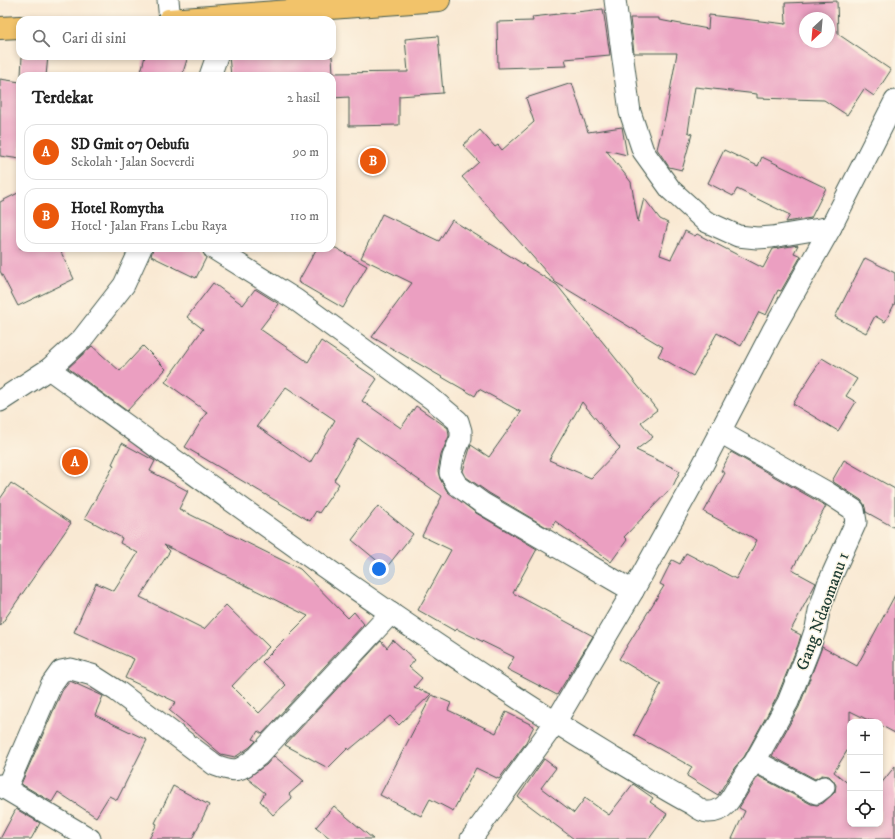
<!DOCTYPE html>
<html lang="id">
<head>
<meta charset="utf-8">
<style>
  body { margin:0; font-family:"IM FELL DW Pica",serif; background:#f6f6f6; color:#222 }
  .controls { position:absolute; right:12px; bottom:12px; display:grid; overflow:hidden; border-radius:8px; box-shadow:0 2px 6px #0003 }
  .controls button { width:36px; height:36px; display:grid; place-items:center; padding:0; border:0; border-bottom:1px solid #e0e0e0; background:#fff; color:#222; font:20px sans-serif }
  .compass { position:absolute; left:799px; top:12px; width:36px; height:36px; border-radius:50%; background:#fff; box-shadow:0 2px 6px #0003; rotate:206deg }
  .you { position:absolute; left:379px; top:569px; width:14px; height:14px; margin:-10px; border:3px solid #fff; border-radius:50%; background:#1a73e8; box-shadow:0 0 0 6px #1a73e833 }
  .badge { display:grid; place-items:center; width:26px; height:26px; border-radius:50%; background:#ea580c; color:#fff; font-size:13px; font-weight:700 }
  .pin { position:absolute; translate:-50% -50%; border:2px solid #fff; box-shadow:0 1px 4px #0006 }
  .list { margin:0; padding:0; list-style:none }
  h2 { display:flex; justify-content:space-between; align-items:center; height:52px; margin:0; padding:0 16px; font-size:17px }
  h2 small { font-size:13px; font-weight:400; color:#767676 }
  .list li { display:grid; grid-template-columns:26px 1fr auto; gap:12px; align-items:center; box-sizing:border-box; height:56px; margin:0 8px 8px; padding:0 8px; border:1px solid #e0e0e0; border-radius:12px }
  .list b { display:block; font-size:15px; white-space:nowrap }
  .list p { margin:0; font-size:13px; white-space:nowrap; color:#767676 }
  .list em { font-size:13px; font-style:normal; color:#767676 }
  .icon { flex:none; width:22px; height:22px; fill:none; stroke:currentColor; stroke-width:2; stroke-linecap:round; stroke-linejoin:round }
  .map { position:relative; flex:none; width:895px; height:839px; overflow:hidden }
  .search { position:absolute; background:#fff; box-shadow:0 2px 6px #0003; left:16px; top:16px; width:320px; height:44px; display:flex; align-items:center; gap:10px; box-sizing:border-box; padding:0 14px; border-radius:12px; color:#767676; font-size:15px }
  .panel { position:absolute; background:#fff; box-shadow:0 2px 6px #0003; left:16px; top:72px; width:320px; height:180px; border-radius:12px }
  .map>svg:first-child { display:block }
</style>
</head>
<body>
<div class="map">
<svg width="895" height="839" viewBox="0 0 895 839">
  <rect width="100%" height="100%" fill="#fcf5e5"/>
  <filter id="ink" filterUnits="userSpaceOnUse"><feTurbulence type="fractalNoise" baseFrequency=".025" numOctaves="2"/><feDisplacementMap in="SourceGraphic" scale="8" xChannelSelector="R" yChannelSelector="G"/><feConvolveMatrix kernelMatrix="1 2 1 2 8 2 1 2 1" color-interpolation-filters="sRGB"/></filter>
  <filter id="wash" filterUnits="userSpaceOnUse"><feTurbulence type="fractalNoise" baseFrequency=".012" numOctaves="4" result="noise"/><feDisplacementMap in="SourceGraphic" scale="16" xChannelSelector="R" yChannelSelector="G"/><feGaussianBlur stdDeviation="0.9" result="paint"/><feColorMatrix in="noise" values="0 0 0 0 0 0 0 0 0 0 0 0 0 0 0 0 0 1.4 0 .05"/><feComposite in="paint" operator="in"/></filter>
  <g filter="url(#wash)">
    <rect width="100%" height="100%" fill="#f9e9d3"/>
    <g id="blocks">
      <g fill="#eb9fc1" fill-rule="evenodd">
        <path d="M837,1l1,33 53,36 -17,26 -10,-7 -17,26 -23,-15 -67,-2v-4l-62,-7 -7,45 4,2 -10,36 -13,-3 -12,-18 9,-36 11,-60h-43l-4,-35h29v2l49,9 1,-14 77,9 -1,-21zM805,18h24v24h-24z"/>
        <polygon points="603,9 610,55 565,59 567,66 498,68 497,22 533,21 532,17"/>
        <polygon points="438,36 443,93 399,96 399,125 349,126 349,97 332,98 332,76 231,76 229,56 332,56 333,73 408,72 405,39"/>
        <polygon points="22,56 48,56 46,76 21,76"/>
        <polygon points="145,56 188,56 182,76 140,76"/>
        <polygon points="0,79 20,82 20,159 0,156"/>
        <polygon points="572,83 588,132 622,127 627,155 606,150 631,182 638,222 644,198 660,219 668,223 660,255 671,259 685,231 695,236 697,234 763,268 773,249 798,245 794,253 801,256 781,291 778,290 766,315 759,312 741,346 717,333 693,376 658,356 663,347 555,282 462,177 479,162 463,145 480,130 495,147 498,145 502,150 534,122 526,98"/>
        <polygon points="724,150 758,166 762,157 826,188 811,218 786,222 790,215 737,189 733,196 708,183"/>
        <polygon points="20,192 20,248 59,248 74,279 18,306 0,271 0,202"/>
        <path d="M382,214l57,27 13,-21 105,65 100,125 -16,12 12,15 -17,13 44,21 -7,15 -49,51 3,3 -16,22 -56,-41 -3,7h-4l-59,-35 -23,-16 -3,-6 8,-26 18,12 32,-45 -42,-23 -4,7 -103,-59 40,-54 -51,-25zM582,402l38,46 -29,30 -42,-18z"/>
        <polygon points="153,248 201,248 206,258 196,278 151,256"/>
        <polygon points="317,248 336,248 367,266 343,308 298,282"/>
        <polygon points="865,258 895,273 895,303 885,322 875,316 866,333 835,317"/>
        <path d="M213,283l30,22 12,-16 24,15 -19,25 48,33 13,-21 56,38 -15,22 39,27 15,-22 32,22 1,8 -8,19 -3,16 2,8 7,12 29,22 61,36 -24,44 80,43 -36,59 -50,-26 7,-12 -57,-28 -2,2 -37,-21 33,-60 -29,-14 20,-40 -84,-58 -24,42 5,4 -20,29 -3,-2 -6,10 -125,-74 22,-35 -42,-30 38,-53 -16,-12zM286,387l49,33 -25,43 -53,-37z"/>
        <polygon points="92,346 120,371 143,346 166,369 127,411 68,368"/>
        <polygon points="822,358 857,379 846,396 856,402 838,431 793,404"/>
        <path d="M122,443l33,18 -5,10 38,20 -9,18 121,60 48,49 6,-6 10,12 -102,110 -4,-3 -5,8 3,2 -6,6 -15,10 -14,-3 -52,-44 7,-8 -51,-24 9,-19 -60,-27 22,-49 18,8 24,-38 -18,-10 2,-5 -37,-20 29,-53 -2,-1zM164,545l144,71 -46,46 24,23 -27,28 -27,-27 37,-39 -43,-42 -22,24 -64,-32 30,-46z"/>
        <polygon points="731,452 826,506 792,570 816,583 791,630 801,635 798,645 777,697 744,757 735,767 718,795 687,776 692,767 634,735 661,684 619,659 664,586 660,584 672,560 680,564 686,553 736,579 757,540 704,512 725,473 721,471"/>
        <polygon points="844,460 895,489 895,528 866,512 864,504 861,500 832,481"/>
        <polygon points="11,483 71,523 0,626 0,499"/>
        <polygon points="378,506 413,534 386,568 352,540"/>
        <polygon points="895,595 895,733 880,725 880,722 868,720 850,711 850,746 834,772 850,785 850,824 880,824 880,785 895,766 895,839 732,839 745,811 739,808 758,776 811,804 817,805 823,803 835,792 836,785 833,780 829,776 822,775 815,779 772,756 799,707 822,647 857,666"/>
        <polygon points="393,640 415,660 409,667 422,678 414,687 431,694 399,725 390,716 349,750 348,748 328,768 285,745 381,641 387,648"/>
        <polygon points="70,681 103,696 95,715 147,740 117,800 109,796 96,817 58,792 52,802 21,784 62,691"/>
        <polygon points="432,695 451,703 448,710 496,733 506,712 534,726 525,744 499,779 476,768 453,811 430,799 421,816 380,795"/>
        <polygon points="274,756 304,781 289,794 292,798 273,815 260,801 265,793 247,778 266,765"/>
        <polygon points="544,759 556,768 541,788 574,813 585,798 609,815 633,784 653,798 650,802 667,814 649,839 574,839 518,797"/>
        <polygon points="173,786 209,805 192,839 149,839 157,824 155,823"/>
        <polygon points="334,806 373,839 331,839 316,827"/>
        <polygon points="16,809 40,823 31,839 0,839"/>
      </g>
    </g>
  </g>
  <g filter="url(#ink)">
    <use href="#blocks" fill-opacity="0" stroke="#40574c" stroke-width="1"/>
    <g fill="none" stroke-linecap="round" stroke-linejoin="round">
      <defs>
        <g id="street">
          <polyline points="168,0 170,20"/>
          <polyline points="615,0 630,112 643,151 671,190 705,221 738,236 757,238 772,237 831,227"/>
          <polyline points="210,76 217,56"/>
          <polyline points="213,248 296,300 432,399 458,421 461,431 461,438 453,457 450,473 457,485 482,503 633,591"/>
          <path d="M49,369c185,134 369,270 564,389 26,15 52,32 79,46 4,3 10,8 15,8 28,2 30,-40 50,-50l59,31 8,-6"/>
          <polyline points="0,401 49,369 82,339 124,285 141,248"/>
          <polyline points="720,432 828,493 854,510 856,522 828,584 819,611 816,628 809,649 788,702 754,763"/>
          <path d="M0,785l6,4 45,-104 10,-14 10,-2 21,6 25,16 98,74c23,9 25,5 43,-9l133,-143"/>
          <polyline points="6,789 90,839"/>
          <polyline points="471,839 555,723 633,591 699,472 772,332 831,227 895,101"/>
        </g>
        <g id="primary">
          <polyline points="169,20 439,0"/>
          <polyline points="0,28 20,27"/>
        </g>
      </defs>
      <use href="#street" stroke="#40574c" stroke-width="23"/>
      <use href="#primary" stroke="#40574c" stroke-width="24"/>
      <use href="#street" stroke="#fff" stroke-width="21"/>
      <use href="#primary" stroke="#f2c36a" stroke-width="22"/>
    </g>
  </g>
  <g text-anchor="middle" stroke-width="3" stroke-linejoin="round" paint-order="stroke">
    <g font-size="17" fill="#1f3d34" stroke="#fcf5e5">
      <text transform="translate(822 611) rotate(-70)" y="6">Gang Ndaomanu 1</text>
    </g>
  </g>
</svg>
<div class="controls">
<button>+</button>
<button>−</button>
<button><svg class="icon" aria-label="locate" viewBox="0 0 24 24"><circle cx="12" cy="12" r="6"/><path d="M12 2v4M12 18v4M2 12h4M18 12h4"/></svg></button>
</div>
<svg class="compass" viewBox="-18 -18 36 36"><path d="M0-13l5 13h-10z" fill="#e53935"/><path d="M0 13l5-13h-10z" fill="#767676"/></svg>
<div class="you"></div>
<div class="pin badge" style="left:75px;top:462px">A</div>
<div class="pin badge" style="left:373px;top:161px">B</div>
<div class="search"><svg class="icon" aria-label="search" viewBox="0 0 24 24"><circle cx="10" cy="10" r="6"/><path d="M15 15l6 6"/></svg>Cari di sini</div>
<section class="panel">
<h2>Terdekat<small>2 hasil</small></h2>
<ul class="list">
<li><span class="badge">A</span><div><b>SD Gmit 07 Oebufu</b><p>Sekolah · Jalan Soeverdi</p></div><em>90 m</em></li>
<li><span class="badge">B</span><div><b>Hotel Romytha</b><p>Hotel · Jalan Frans Lebu Raya</p></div><em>110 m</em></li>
</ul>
</section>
</div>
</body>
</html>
